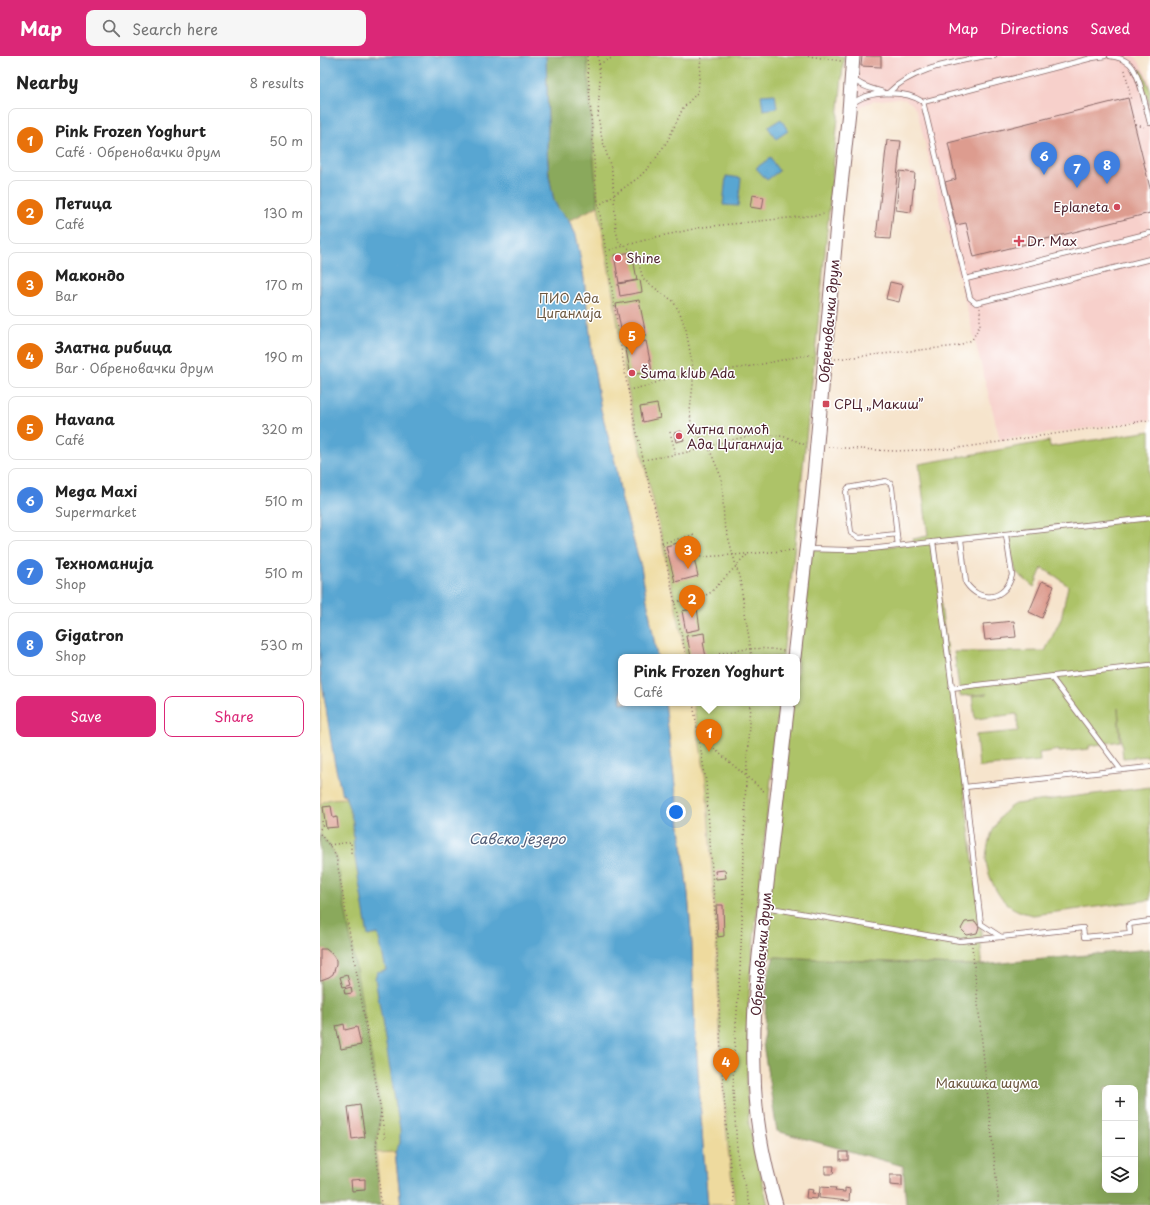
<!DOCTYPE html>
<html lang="en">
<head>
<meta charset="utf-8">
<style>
  body { margin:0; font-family:"Playpen Sans",sans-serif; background:#f6f6f6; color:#222 }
  .controls { position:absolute; right:12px; bottom:12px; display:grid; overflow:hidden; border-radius:8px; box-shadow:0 4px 16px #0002 }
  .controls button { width:36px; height:36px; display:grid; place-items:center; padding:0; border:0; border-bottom:1px solid #e0e0e0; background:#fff; color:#222; font:20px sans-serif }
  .you { position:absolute; left:356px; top:756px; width:14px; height:14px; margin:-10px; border:3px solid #fff; border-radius:50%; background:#1a73e8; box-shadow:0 0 0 6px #1a73e833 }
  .badge { display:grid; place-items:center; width:26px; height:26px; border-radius:50%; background:#db2777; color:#fff; font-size:13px; font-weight:700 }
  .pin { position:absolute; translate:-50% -33px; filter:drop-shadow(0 1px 2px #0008) }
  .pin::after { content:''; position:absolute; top:21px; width:14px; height:12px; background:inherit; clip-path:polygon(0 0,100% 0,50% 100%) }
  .popup { position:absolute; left:298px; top:598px; width:182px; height:52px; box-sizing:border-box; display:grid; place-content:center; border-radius:8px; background:#fff; filter:drop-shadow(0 1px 3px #0005); font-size:13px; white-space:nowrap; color:#767676 }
  .popup b { font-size:15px; color:#222 }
  .popup::after { content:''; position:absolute; left:50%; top:100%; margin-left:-8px; border:8px solid transparent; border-top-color:#fff }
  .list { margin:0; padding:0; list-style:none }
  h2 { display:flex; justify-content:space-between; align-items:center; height:52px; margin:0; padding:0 16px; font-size:17px }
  h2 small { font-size:13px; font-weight:400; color:#767676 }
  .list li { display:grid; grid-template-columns:26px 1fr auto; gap:12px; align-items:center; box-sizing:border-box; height:64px; margin:0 8px 8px; padding:0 8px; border:1px solid #e0e0e0; border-radius:8px }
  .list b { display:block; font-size:15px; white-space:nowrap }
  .list p { margin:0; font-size:13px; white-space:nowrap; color:#767676 }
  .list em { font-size:13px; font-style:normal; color:#767676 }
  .actions { display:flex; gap:8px; padding:12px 16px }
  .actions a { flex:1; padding:9px 0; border:1px solid #db2777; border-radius:8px; text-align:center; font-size:14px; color:#db2777 }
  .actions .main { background:#db2777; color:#fff }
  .icon { flex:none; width:22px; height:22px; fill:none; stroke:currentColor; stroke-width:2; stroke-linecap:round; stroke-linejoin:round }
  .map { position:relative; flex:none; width:830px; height:1149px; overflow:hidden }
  header { display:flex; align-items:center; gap:24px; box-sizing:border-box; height:56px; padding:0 20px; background:#db2777; color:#fff }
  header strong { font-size:19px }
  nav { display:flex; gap:22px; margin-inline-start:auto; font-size:14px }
  .search { width:280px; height:36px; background:#f6f6f6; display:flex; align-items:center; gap:10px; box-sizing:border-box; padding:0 14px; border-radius:8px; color:#767676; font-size:15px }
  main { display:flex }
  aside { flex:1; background:#fff }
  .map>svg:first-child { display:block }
</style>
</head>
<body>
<header>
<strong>Map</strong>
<div class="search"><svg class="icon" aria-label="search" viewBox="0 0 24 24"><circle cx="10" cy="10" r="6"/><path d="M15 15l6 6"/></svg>Search here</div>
<nav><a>Map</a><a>Directions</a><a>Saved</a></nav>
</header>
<main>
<aside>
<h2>Nearby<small>8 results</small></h2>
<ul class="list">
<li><span class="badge" style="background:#e8710a">1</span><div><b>Pink Frozen Yoghurt</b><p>Café · Обреновачки друм</p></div><em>50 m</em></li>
<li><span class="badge" style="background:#e8710a">2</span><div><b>Петица</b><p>Café</p></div><em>130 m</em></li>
<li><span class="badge" style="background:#e8710a">3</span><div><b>Макондо</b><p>Bar</p></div><em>170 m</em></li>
<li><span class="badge" style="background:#e8710a">4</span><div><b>Златна рибица</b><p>Bar · Обреновачки друм</p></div><em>190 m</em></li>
<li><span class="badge" style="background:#e8710a">5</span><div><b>Havana</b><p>Café</p></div><em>320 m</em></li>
<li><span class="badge" style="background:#3f7fe0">6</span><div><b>Mega Maxi</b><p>Supermarket</p></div><em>510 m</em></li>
<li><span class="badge" style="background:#3f7fe0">7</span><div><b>Техноманија</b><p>Shop</p></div><em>510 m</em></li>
<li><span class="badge" style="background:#3f7fe0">8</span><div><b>Gigatron</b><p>Shop</p></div><em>530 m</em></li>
</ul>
<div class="actions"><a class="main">Save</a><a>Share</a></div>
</aside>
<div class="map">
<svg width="830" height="1149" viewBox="0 0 830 1149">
  <rect width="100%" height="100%" fill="#fff"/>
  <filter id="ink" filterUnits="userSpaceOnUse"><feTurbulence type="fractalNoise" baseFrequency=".025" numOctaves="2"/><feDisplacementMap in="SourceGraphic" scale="8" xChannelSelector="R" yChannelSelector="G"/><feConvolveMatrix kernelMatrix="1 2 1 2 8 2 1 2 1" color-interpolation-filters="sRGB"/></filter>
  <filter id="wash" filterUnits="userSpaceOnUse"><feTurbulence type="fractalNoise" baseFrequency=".012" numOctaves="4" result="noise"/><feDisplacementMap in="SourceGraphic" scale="16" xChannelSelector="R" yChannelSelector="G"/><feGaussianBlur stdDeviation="0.9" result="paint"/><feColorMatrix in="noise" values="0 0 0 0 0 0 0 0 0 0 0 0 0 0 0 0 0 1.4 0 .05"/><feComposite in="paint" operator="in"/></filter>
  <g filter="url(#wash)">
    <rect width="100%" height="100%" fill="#f6e4cc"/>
    <polygon fill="#f7d0cb" points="537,0 815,0 825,15 830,29 830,364 680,384 597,55 592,48 585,43 577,42 553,45 544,49 534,57"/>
    <g fill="#adc368" stroke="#7c714a">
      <polygon points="0,0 524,0 497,278 463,601 301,601 301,647 459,647 430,920 428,962 427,1032 428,1051 429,1068 448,1149 0,1149"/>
      <polygon points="819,14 822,14 830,33 830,52"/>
      <polygon points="830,375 830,700 803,702 798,652 800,685 769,690 769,693 739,696 739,694 719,697 720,705 659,711 656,679 698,675 697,658 655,663 652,640 667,638 640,640 634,596 658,596 725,595 741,563 748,530 737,521 722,512 714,531 696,516 686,479 613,486 661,868 661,909 637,909 454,901 439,904 468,647 477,647 477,601 487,493 527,494 593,488 593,483 608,480 599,408 729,385 730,391"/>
      <path d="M830,731v113l-117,15c-10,-2 -19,-5 -27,-12 -10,-8 -20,-32 -20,-45 1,-13 5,-26 12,-37 5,-8 9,-13 17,-17z"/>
    </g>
    <g fill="#8aa95c" stroke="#6a6444" fill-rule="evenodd">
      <polygon points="226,0 267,0 274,106 278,150 249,165 239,154 234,145 229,120 227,93 228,67"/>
      <polygon points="0,778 9,789 16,800 61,1055 56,1090 61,1149 0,1149"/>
      <path d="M830,893v256h-244l-3,-39 -126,-35 -14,-87 5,-70 6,-17 183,8h24zM785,1032h30v102h-30z"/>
    </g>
    <g fill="#eeda9e" stroke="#9c7c64">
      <polygon points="278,150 294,244 307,329 316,373 339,470 366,601 337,601 321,511 301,441 296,410 281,354 273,306 264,223 256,179 249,165"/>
      <path d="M0,614l23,125 3,3c-9,1 -21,-1 -26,8z"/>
      <polygon points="345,647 373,647 386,725 396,874 401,998 408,1093 415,1149 388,1149 383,1089 374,957 372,889 368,838"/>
      <polygon points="75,1096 81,1149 61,1149 56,1097"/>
    </g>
    <g fill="#59a6d2" stroke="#52627e">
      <polygon points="0,0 226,0 228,67 227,93 229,120 234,145 239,154 249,165 256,179 259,194 264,223 273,306 281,354 296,410 301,441 321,511 337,601 301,601 301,647 345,647 368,838 372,889 374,957 383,1089 388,1149 81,1149 75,1096 80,1087 80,1074 55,922 57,916 66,914 58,878 48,880 34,796 33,766 26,742 21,735 14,704 0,614"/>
      <polygon points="455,38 457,52 443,54 441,39"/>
      <polygon points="461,63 468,75 456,83 448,71"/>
      <polygon points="450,102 459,115 447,124 436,112"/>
      <polygon points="406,120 421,122 418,150 403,149"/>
    </g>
    <g id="blocks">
      <g fill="#dd9c8f">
        <polygon points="542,0 561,0 561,11 541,10"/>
        <polygon points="808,42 830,132 830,157 654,201 646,167 636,169 625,126 636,123 628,87"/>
        <polygon points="567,84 581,85 570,183 556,182"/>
        <polygon points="580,115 595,117 591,156 576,154"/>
        <polygon points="432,139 444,141 442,153 430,151"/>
        <polygon points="312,196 317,224 299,227 294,199"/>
        <polygon points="320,224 322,236 300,240 298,228"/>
        <polygon points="570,226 583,229 579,246 566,243"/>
        <polygon points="319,244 326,279 303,283 296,248"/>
        <polygon points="326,285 332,315 311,319 305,289"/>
        <polygon points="337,348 340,362 323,366 320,351"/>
        <polygon points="361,375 364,384 356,386 354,377"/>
        <polygon points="370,484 378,520 355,526 346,490"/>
        <polygon points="722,525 734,530 722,562 709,556"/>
        <polygon points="377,552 380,573 366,576 362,555"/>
        <polygon points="694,565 696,581 665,584 663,568"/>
        <polygon points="384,577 385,586 383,586 386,601 371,601 368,585 367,585 366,580"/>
        <polygon points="11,750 13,762 17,761 18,771 6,772 3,751"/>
        <polygon points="405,814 406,822 396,823 395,815"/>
        <polygon points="396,849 403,849 404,880 398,881"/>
        <polygon points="655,865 659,871 657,877 647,879 641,873 645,866"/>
        <polygon points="0,893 6,893 12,898 16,904 16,909 13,918 9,921 1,924 0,924"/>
        <polygon points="27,919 30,929 23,931 20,921"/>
        <polygon points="31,931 32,937 25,938 24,933"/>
        <polygon points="24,968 25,974 37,971 41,989 21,993 16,970"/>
        <polygon points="40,1049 45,1081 32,1083 28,1051"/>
        <rect x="520" y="1096" width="8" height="8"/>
        <polygon points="505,1110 514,1110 513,1118 505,1118"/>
        <polygon points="570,1119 582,1119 582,1130 570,1129"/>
        <polygon points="45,1123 45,1134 32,1135 31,1124"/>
        <polygon points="500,1131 516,1132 515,1135 525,1136 525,1132 530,1133 529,1145 499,1142"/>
        <polygon points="487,1133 493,1134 492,1137 498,1138 497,1143 486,1142"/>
      </g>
    </g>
  </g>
  <g filter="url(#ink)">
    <use href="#blocks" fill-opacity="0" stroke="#866463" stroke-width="1"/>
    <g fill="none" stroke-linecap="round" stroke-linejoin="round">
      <defs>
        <g id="lane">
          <path d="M790,0c8,1 14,3 20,8 10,10 16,45 20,59"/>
          <path d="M534,23c7,8 20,10 29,13"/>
          <path d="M568,37c25,-25 64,-30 97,-37h9"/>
          <polyline points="603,46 772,2 785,0"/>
          <path d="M532,48c16,-14 54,-14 71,-2l47,196 6,5 174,-44"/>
          <polyline points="646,223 830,177"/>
          <polyline points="577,478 539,482 531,477 526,436 528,432 566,425 571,428 572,432 578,490"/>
          <path d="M641,484l5,43c14,21 40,17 46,-8l-6,-40"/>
          <polyline points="613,486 645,731 661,868 681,881"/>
          <polyline points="487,493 527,494 550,493 830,462"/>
          <polyline points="731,621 801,714"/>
          <polyline points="631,632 830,609"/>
          <polyline points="645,731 830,711"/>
          <polyline points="445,851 640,885 681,881 763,872 764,881 810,877 809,868 830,865"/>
        </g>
        <g id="secondary">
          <polyline points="474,601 492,442 518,157 529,55 533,0"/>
          <path d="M456,1149c-13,-44 -22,-92 -22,-137 -2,-62 6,-123 13,-184 7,-61 14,-121 21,-181"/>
        </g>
      </defs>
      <use href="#lane" stroke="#866463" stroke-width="6"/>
      <use href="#secondary" stroke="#866463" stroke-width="15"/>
      <g stroke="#866463" stroke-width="1.5" stroke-dasharray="1 3" stroke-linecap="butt">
        <polyline points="267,0 276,133 307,329 316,373 339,470 366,601"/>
        <polyline points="278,0 280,21 278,60 282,83 292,115 293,126 296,174 299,187 315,196 323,222 328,227 353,245 360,257 366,274 373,312 373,328 370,355 371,367 373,373 388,390 402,423 404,466 420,524 432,601"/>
        <polyline points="488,0 521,5"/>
        <polyline points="279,8 296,0"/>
        <polyline points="805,14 811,44"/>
        <polyline points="816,69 824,71"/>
        <polyline points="278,150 318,122 330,110 336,102 348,84 363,52 378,36 381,0"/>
        <polyline points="286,195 336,181 383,171 506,158"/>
        <polyline points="515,303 637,290 652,284 660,269 660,252"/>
        <polyline points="308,334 327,330 348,322 395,316 438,309 471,302 488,299 494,301"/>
        <polyline points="350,376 356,398"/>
        <polyline points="508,391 574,395 631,393 830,364"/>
        <path d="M323,404c16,-3 33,-5 49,-9 29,-8 63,-21 93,-14 7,2 14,5 20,8"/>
        <polyline points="342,487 373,479 379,501 413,499 475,494"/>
        <polyline points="355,546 389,538 428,498"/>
        <path d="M398,601v-3c25,-5 40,-8 66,-3"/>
        <polyline points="373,647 386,725 396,874 401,998 408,1093 415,1149"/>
        <polyline points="379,680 446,737"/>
        <polyline points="0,773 3,768 2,765"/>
        <polyline points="0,778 9,789 16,800 61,1055 56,1090 61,1149"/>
        <polyline points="9,789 31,786 31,797"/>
        <polyline points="652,890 679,1149"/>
        <polyline points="61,1057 65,1082"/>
        <polyline points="430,1149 418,1106 413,1033 414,997 420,914 423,841 425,746 430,647"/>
      </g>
      <use href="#lane" stroke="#fff" stroke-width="4.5"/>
      <use href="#secondary" stroke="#fff" stroke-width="13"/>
    </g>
  </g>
  <g fill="#d1495b" stroke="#fff" stroke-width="1.5">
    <circle cx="797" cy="151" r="4"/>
    <path d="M697 179h4v4h4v4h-4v4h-4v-4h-4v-4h4z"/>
    <circle cx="298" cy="202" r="4"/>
    <circle cx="312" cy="317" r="4"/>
    <rect x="502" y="344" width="8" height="8" rx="2"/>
    <circle cx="359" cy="380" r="4"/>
  </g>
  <g text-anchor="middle" stroke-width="3" stroke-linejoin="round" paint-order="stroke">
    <g font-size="13" fill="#4a1f2b" stroke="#fff" text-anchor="start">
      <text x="789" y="156" text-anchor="end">Eplaneta</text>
      <text x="707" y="190">Dr. Max</text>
      <text x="306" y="207">Shine</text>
      <text x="320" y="322">Šuma klub Ada</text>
      <text x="514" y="353">СРЦ „Макиш”</text>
      <text x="367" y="378">Хитна помоћ<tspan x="367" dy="15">Ада Циганлија</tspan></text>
    </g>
    <g font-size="13" fill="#6d5840" stroke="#fff">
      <text x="249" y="247">ПИО Ада<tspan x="249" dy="15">Циганлија</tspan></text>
      <text x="667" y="1032">Макишка шума</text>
    </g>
    <g font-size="13" fill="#4a1f2b" stroke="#fff">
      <text transform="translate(509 265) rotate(-85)" y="5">Обреновачки друм</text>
      <text transform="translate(441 898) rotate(-85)" y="5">Обреновачки друм</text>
    </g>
    <g font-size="14" font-style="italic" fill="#515c76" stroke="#fff">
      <text x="197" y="788">Савско језеро</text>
    </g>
  </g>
</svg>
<div class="controls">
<button>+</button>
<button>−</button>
<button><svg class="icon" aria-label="layers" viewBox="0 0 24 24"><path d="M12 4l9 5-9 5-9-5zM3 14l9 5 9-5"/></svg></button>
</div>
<div class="you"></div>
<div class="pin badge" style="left:389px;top:696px;background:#e8710a">1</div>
<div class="popup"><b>Pink Frozen Yoghurt</b>Café</div>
<div class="pin badge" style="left:372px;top:562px;background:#e8710a">2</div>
<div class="pin badge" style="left:368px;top:513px;background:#e8710a">3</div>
<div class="pin badge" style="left:406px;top:1025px;background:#e8710a">4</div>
<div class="pin badge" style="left:312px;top:299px;background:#e8710a">5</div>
<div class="pin badge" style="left:724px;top:119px;background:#3f7fe0">6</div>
<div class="pin badge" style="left:757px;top:132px;background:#3f7fe0">7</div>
<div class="pin badge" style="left:787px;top:128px;background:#3f7fe0">8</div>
</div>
</main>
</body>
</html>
